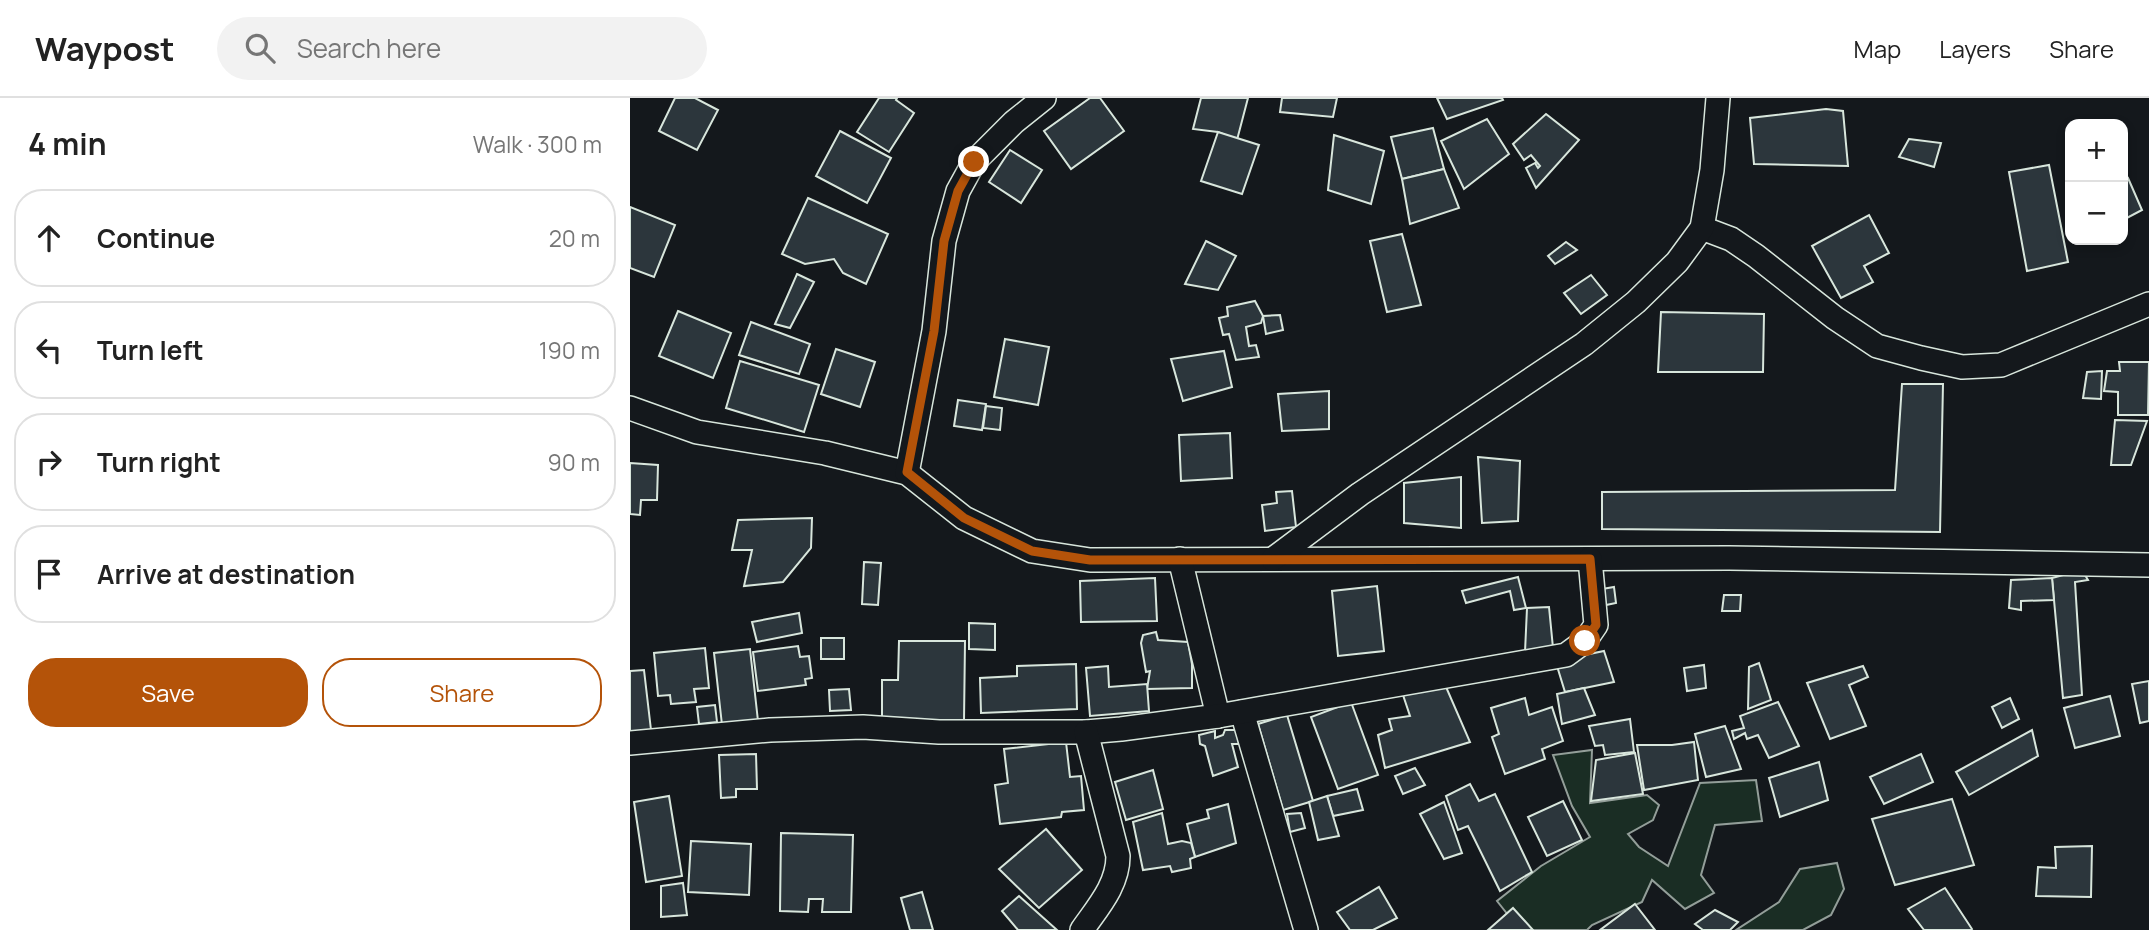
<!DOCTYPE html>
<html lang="en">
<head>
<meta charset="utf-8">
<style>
  body { margin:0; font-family:Manrope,sans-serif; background:#f2f2f2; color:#222 }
  .controls { position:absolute; right:21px; top:21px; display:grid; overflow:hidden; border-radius:14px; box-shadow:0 4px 10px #0003 }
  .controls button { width:63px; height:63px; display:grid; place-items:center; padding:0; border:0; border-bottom:2px solid #e0e0e0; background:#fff; color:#222; font:35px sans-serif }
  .stop { position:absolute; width:21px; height:21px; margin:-16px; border:5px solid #b45309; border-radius:50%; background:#fff }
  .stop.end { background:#b45309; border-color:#fff; box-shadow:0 2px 7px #0008 }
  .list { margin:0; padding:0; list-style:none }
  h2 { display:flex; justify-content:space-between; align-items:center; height:91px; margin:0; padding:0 28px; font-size:30px }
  h2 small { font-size:23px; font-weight:400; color:#767676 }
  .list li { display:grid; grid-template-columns:46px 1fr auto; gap:21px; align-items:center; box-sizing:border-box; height:98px; margin:0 14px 14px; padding:0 14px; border:2px solid #e0e0e0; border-radius:28px }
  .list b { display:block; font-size:26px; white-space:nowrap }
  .list em { font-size:23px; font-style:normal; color:#767676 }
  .actions { display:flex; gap:14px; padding:21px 28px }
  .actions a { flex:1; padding:16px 0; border:2px solid #b45309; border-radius:28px; text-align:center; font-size:24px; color:#b45309 }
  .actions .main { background:#b45309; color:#fff }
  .icon { flex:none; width:38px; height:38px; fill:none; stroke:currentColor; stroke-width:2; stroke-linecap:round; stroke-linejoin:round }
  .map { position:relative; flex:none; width:1519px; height:832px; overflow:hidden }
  header { display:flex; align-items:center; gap:42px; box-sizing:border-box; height:98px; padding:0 35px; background:#fff; border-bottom:2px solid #e0e0e0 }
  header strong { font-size:33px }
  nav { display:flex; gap:38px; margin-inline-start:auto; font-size:24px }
  .search { width:490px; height:63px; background:#f2f2f2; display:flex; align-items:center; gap:18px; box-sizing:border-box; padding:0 24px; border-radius:38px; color:#767676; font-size:26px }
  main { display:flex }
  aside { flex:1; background:#fff }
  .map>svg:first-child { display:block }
</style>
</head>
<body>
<header>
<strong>Waypost</strong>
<div class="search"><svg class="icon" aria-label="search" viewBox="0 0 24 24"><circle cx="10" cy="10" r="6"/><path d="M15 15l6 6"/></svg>Search here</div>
<nav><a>Map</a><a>Layers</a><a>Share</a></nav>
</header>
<main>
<aside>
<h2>4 min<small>Walk · 300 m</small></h2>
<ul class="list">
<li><svg class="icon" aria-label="ahead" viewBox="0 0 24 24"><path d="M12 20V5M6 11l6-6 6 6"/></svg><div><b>Continue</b></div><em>20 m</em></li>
<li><svg class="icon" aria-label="left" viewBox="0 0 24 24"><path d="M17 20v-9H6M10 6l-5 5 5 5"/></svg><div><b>Turn left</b></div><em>190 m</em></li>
<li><svg class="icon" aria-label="right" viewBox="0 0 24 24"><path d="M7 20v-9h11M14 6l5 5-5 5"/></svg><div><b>Turn right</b></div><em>90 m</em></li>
<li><svg class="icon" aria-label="arrive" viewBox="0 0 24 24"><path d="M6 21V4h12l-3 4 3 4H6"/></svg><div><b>Arrive at destination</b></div></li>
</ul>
<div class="actions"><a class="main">Save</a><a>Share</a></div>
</aside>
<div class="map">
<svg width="1519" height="832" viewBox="0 0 1519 832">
  <rect width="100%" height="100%" fill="#14181c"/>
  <g fill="#1a2d24" stroke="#939e99" stroke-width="2">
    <polygon points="962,652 960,705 1017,697 1029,707 1023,722 998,736 1009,749 1038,768 1070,685 1126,682 1132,723 1085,727 1071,777 1084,795 1055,811 1022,782 1012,804 962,827 957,832 890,832 867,803 911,768 960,739 942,708 923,657"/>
    <polygon points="1207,765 1214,791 1201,817 1173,832 1106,832 1149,804 1170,771"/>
  </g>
  <g fill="#2c363c" stroke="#d8e6dc" stroke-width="2">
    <polygon points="45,0 65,0 88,12 67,52 29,33"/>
    <polygon points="249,0 267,0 266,2 284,15 259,54 227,34"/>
    <polygon points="460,0 470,0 494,33 441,71 414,33"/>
    <polygon points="571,0 618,0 607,42 588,34 563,31"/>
    <polygon points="652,0 707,0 703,19 650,14"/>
    <polygon points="807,0 872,0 873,2 817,21"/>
    <polygon points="1196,11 1213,13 1218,68 1124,66 1120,20"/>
    <polygon points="916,16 949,42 906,90 896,70 905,65 908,70 910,68 901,57 894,62 883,46"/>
    <polygon points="857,21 879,56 834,91 811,43"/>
    <polygon points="803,30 814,71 772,81 761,39"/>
    <polygon points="210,33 261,60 237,105 186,78"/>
    <polygon points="588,34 629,47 612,96 571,83"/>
    <polygon points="704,37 754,53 741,106 698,92"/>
    <polygon points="1279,41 1311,45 1304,69 1269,59"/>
    <polygon points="380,52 412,72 391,105 359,84"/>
    <polygon points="1419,67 1438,164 1397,173 1379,74"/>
    <polygon points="814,71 829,110 780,126 772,81"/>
    <polygon points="1498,80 1512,112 1493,122 1493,83"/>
    <polygon points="178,100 258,136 236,186 213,175 204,161 175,166 152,156"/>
    <polygon points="0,109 45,127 24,179 0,170"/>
    <polygon points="1239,117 1259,155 1234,168 1243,184 1211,200 1182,148"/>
    <polygon points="772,136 791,207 757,214 740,143"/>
    <polygon points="576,143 606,158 588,192 555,186"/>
    <polygon points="936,144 947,152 925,166 918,158"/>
    <polygon points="167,176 184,184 160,230 145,226"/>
    <polygon points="961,177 977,197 951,216 934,195"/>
    <polygon points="625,203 633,218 631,225 616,229 619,248 626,247 629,259 606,262 599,236 593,237 589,220 598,218 597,209"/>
    <polygon points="48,213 101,235 83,280 29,258"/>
    <polygon points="1031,214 1134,216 1133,274 1028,274"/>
    <polygon points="650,217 653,232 636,236 633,218"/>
    <polygon points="121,224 180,246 169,276 109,257"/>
    <polygon points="375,241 419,249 408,307 364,299"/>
    <polygon points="206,251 245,264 230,309 191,296"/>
    <polygon points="594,253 602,289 553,303 541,261"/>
    <polygon points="110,263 189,287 174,334 96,310"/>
    <polygon points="1489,264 1519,264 1518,317 1488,317 1488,294 1474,293 1477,273 1490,273"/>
    <polygon points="1472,273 1471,301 1453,300 1457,274"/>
    <polygon points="1272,286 1313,286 1310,434 972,431 972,394 1265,392"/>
    <polygon points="699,293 699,331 652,333 648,296"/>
    <polygon points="328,302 356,306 352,332 324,328"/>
    <polygon points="356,308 372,310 370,332 353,330"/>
    <polygon points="1485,322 1517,323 1501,367 1481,367"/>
    <polygon points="600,335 602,380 551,383 549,337"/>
    <polygon points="848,359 890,363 888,423 852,425"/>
    <polygon points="0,365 28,367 27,402 11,402 10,417 0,416"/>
    <polygon points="831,379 831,430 774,425 774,385"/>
    <polygon points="662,393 666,429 635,433 632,407 647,405 646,394"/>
    <polygon points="182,420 181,450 153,484 114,488 122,452 102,452 108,422"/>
    <polygon points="234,464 251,465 248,507 232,506"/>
    <polygon points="1452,472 1458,482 1445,484 1452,597 1433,600 1422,480"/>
    <polygon points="888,479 896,510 884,512 880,493 836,505 832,493"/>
    <polygon points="525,480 527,523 451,524 450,483"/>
    <polygon points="1422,480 1424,502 1391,503 1391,512 1379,510 1381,482"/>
    <polygon points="747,488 754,553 708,558 702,493"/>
    <polygon points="984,489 986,505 976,507 972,491"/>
    <polygon points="1094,497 1111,497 1110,513 1092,513"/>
    <polygon points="919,509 923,550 895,554 897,510"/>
    <polygon points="169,515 172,535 127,544 122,524"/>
    <polygon points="339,525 365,526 365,552 339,551"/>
    <polygon points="526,534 528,542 558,544 562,566 562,590 517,591 520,573 516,574 511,545 513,537"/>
    <rect x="191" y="540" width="23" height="21"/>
    <polygon points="269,543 335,543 334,623 252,623 252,582 268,582"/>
    <polygon points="168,548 170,559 179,558 182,580 175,581 176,587 128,593 123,554"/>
    <polygon points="75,550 79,590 64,591 66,604 41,606 40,597 28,598 24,555"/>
    <polygon points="120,551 128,623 92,627 84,555"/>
    <polygon points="974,553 984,584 935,594 927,568 945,559"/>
    <polygon points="1129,565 1141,602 1118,611 1119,569"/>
    <polygon points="446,566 447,611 351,615 350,580 387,578 387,568"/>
    <polygon points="1074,567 1076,590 1057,593 1054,570"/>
    <polygon points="478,568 479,589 517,586 519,613 460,618 456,570"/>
    <polygon points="1233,568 1238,579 1219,587 1236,628 1200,641 1177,585"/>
    <polygon points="14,572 21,632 0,634 0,573"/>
    <polygon points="813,582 840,644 755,670 748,637 762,632 759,621 780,618 772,594"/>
    <polygon points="1519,583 1519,623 1510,625 1502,586"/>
    <polygon points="954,590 965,617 932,626 927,596"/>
    <polygon points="219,591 221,612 200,613 199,592"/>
    <polygon points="1480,598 1490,638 1445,650 1434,610"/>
    <polygon points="895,600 899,617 922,609 933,643 912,651 915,661 875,676 862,639 869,636 861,610"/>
    <polygon points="1380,600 1389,621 1372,630 1362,609"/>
    <polygon points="721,604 748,677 708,691 681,619"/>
    <polygon points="1148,604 1169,648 1139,660 1128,637 1117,641 1115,635 1104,641 1102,633 1114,630 1110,618"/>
    <polygon points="85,607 87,624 69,626 67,609"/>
    <polygon points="657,617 683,703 653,712 628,626"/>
    <polygon points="1000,621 1004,654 975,657 973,647 965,648 959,628"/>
    <polygon points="1095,628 1111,671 1076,679 1065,636"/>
    <polygon points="595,632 607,632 609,646 602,646 608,669 583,678 575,648 570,646 569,637 585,633 585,640 593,637"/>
    <polygon points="1402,632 1408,658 1339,697 1326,674"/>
    <polygon points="436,644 440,679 451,678 454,712 432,714 431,719 370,726 365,687 378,685 374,651"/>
    <polygon points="1064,644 1068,682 1014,692 1007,647 1042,647"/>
    <polygon points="1005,655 1013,696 961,703 966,662"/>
    <polygon points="126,656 127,691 106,691 106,699 91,700 89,657"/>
    <polygon points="1291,656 1303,684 1254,706 1240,679"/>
    <polygon points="1189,664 1198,702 1150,719 1139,680"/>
    <polygon points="785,670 795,687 773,696 765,678"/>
    <polygon points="523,672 533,711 496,722 485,684"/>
    <polygon points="840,686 849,703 865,696 902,774 870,793 838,728 828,732 816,698"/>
    <polygon points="727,691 733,712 703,718 697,698"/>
    <polygon points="39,698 52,778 16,784 4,704"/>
    <polygon points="697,698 709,738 688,742 679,704"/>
    <polygon points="1322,701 1344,767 1265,787 1242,721"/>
    <polygon points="933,703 952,742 917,758 898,719"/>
    <polygon points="814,704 832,755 814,761 790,716"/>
    <polygon points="598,706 606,745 565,759 557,726 579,720 577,712"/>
    <polygon points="532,715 538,746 552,743 561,745 565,759 560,761 561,770 542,774 540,768 513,772 503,724"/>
    <polygon points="671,715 675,730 660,734 657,716"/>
    <polygon points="416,731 452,772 409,810 369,771"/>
    <polygon points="151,735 223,737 221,814 192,814 193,801 179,801 178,814 150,813"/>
    <polygon points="61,743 121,746 119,797 58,794"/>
    <polygon points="1462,748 1461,799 1406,798 1408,769 1426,770 1425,749"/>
    <polygon points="53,785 57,817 31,819 31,788"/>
    <polygon points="749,789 767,820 743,832 720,832 707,814"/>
    <polygon points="1315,790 1342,831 1341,832 1294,832 1278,811"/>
    <polygon points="292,794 303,832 280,832 271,800"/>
    <polygon points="389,798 427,832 388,832 372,813"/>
    <polygon points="1005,806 1025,832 970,832"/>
    <polygon points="883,810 903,832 858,832"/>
    <polygon points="1085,812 1108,824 1100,832 1073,832 1065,826"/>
  </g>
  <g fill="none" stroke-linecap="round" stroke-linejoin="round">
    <defs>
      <g id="street">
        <polyline points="1072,130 1101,141 1126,158 1205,220 1247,248 1291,260 1332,269 1371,267 1519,206"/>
        <polyline points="0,310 67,334 195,355 277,375 334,420 402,453 460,462 1099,460 1519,467"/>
        <polyline points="277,375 304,233 314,143 328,93 344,64 384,24 414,0"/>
        <polyline points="550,461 588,618"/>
        <polyline points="643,461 730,396 954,246 1006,204 1047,164 1072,130 1082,72 1088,0"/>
        <polyline points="612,614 676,832"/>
        <polyline points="0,645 140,632 233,629 309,634 456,634 491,631 588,618 936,557 955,543 966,527 960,461"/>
        <path d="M452,832c16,-23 36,-45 36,-74l-32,-124"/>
      </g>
    </defs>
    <use href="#street" stroke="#d8e6dc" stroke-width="26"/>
    <use href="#street" stroke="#14181c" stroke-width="23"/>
  </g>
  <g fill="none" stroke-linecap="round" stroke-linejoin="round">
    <polyline stroke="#b45309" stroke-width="9" points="344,64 328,93 314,143 304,233 277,374 334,420 402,453 460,462 960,461 966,527 955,543"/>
  </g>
</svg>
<div class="controls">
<button>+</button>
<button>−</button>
</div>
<div class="stop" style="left:955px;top:543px"></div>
<div class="stop end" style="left:344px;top:64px"></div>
</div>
</main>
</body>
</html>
